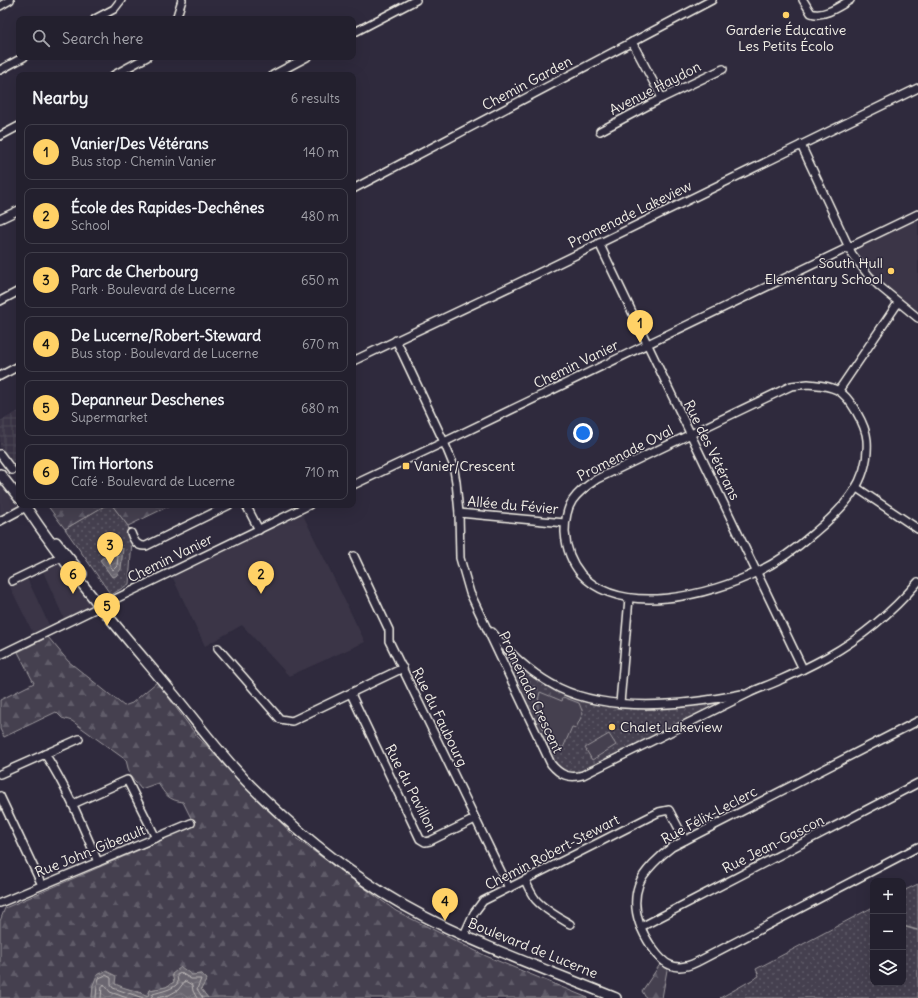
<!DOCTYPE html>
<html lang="en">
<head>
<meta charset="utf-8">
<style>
  body { margin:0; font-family:Delius,sans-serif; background:#2b2836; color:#f1f3f6 }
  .controls { position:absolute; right:12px; bottom:12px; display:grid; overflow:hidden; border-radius:8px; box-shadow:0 4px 16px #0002 }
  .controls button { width:36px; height:36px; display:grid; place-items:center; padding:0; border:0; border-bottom:1px solid #403e4a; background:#23202e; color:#f1f3f6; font:20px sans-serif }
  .you { position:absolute; left:583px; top:433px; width:14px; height:14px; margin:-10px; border:3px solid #fff; border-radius:50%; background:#1a73e8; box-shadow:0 0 0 6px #1a73e833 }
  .badge { display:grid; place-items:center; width:26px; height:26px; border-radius:50%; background:#ffd166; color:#111; font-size:13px; font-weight:700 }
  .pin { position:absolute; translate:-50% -33px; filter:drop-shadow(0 1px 2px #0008) }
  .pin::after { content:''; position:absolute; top:21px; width:14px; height:12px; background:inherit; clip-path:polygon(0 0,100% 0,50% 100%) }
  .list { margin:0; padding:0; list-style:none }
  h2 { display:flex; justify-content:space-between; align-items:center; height:52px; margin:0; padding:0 16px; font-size:17px }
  h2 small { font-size:13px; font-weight:400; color:#a3a3aa }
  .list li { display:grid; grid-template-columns:26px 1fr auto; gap:12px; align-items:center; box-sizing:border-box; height:56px; margin:0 8px 8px; padding:0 8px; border:1px solid #403e4a; border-radius:8px }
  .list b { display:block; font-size:15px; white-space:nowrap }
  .list p { margin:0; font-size:13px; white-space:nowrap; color:#a3a3aa }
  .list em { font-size:13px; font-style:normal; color:#a3a3aa }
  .icon { flex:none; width:22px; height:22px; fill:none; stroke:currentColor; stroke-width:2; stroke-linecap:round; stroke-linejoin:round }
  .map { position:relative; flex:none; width:918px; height:998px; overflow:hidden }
  .search { position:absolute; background:#23202e; box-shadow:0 4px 16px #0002; left:16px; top:16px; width:340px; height:44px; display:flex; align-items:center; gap:10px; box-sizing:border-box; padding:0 14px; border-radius:8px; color:#a3a3aa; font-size:15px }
  .panel { position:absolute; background:#23202e; box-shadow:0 4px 16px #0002; left:16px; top:72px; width:340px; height:436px; border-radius:8px }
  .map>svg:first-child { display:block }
</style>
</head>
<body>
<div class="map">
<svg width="918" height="998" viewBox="0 0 918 998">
  <defs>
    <pattern id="industrial-grid" width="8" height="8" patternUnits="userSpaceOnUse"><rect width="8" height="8" fill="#3b3647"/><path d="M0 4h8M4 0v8" fill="none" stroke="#4e4a59"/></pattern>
    <pattern id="grass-dots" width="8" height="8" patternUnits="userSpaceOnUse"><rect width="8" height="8" fill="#454050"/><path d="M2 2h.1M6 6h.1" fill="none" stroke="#605c69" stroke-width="1.8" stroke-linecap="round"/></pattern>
    <pattern id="forest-firs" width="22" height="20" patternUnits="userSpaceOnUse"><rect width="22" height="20" fill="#454050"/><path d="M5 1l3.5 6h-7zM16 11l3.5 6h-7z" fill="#605c69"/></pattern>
    <pattern id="water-waves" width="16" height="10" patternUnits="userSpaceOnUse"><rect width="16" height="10" fill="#6a6670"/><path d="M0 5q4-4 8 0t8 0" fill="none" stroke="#807c84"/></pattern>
  </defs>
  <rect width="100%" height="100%" fill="#2f2a3d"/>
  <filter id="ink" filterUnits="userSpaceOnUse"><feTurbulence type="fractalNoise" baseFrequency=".025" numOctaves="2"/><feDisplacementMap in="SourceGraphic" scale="8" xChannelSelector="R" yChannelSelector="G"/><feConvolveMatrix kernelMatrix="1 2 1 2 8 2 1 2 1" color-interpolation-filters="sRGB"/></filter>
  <g filter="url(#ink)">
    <g fill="#3b3647">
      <polygon points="918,214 918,318 879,286 849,248"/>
      <polygon points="0,480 24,511 0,523"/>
      <polygon points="300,509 365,642 289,676 242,625 205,646 170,572"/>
      <polygon points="61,558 101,606 66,623 41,567"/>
      <polygon points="27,578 49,625 33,633 10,587"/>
    </g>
    <polygon fill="url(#industrial-grid)" points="19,411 19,469 0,447 0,421"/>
    <g fill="url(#grass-dots)" stroke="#9c989c">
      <polygon points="106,505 112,505 128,526 132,540 129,584 111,595 65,529"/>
      <polygon points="485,625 545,680 586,697 646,704 750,692 576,777 556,770"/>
      <polygon points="918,884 918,998 720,998 759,976 756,969 873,907 873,983 903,983 903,891"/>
    </g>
    <g fill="url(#forest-firs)" stroke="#9c989c">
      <polygon points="47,505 106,505 65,529"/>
      <polygon points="112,505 171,505 128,526"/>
      <path d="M48,637l20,24 56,45 8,-3 25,-21 40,54 100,103 99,72 90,45 102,42h-380l-7,-9 6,-10 -6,-5 -8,1 -19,7 -8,5 -16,3 -2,6 -11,-5 -14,-3 -8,-4 -22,1 -1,13h-92v-77l5,-13 157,-68 31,-18 -10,-20c-14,-2 -18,-7 -25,-19l-17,6 -11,-13 -4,-16 -54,-39 -10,-3 -6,-6 -52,25 -4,-8v-29l34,-17 -16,-31z"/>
      <polygon points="663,960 666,963 667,970 662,998 646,998 642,991"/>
    </g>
    <g fill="#454050" stroke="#9c989c">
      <path d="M540,692l22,9 1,-4 16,6 4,10 -7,15 -4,-1 -9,21c-22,-12 -29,-33 -23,-56z"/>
      <polygon points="609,734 616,745 592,760 585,748"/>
    </g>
    <g fill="url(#water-waves)" stroke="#a19ea0">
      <polygon points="123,548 121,569 116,576 112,577 100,560 113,551"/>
      <path d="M181,967l11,8 9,-1 6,5 -6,10 7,9h-116l1,-13 4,-10 9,-4 10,5 -1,8c11,5 22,7 33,12l2,-6 16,-3 8,-5 -2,-8z"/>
    </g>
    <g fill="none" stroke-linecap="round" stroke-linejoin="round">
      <g stroke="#bdb9b8" stroke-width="1">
        <polygon points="115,555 118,556 117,566 113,570 107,561"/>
        <polyline points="96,998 97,986 99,978 106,975 111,978 111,985 113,988 143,998"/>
        <polyline points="101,998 102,987 104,984 110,992 127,998"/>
        <path d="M151,998l2,-4c6,-2 23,-5 25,-12 0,0 -1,-6 -1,-7l4,-2 10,6h10l-4,10 6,9"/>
        <polyline points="157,998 169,995 178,990 185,981 192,985 193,991 197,998"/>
      </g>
      <polyline stroke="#a19ea0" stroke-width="1.5" points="903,926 917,930"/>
      <defs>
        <g id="minor">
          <path d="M803,0l8,13c12,5 29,-7 39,-13"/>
          <polyline points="0,6 10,0"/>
          <polyline points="95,19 114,9 121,0"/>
          <polyline points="176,19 182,0"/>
          <polyline points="353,33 416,0"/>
          <polyline points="632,42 662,98"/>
          <polyline points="0,70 24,57"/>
          <polyline points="114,75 147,57"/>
          <polyline points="273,75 307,57"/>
          <polyline points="600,131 662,98 723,69"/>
          <polyline points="0,136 19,126"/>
          <polyline points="801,145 852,254 869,276 879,286 918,318"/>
          <polyline points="353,189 712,0"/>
          <polyline points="0,219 19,210"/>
          <polyline points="599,243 803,669"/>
          <polyline points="0,301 19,291"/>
          <path d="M396,340l48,102 9,22 3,18 3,31 1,45 10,35 81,171c9,11 18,15 32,11 55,-27 111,-55 166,-82 10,-5 21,-8 31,-13 16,-7 32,-15 47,-23 34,-19 66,-46 91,-75"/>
          <polyline points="353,361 516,284 918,88"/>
          <polyline points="0,376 19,366"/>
          <path d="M808,384c10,1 20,1 29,6 13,6 29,36 30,50 3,41 -23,68 -53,93 -17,15 -36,29 -57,39 -46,23 -136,46 -176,2 -10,-12 -15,-27 -16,-42 0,-28 9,-38 32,-53l194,-93z"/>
          <polyline points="839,390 898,303"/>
          <polyline points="0,454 12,470"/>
          <polyline points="353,485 440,444 918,214"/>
          <polyline points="857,488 918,529"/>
          <polyline points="246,505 259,530"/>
          <polyline points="459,513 565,523"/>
          <polyline points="0,521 26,507"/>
          <path d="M131,533c3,8 6,14 15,13l83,-41"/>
          <polyline points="354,556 389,630 389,641 391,645 509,888"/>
          <polyline points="12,581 66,555"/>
          <path d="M492,632c18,22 41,43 67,56 52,25 128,17 183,6"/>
          <polyline points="218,648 280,719 292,721 403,668"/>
          <polyline points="0,655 309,505"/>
          <polyline points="351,694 420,839 425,842 430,841 475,819"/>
          <polyline points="620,703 629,598"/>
          <path d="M918,721l-246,126c-11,8 -29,25 -33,37 -8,22 0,44 12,62 5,7 11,16 19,19 9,4 19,1 27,-3l221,-115"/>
          <path d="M45,754c22,34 37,71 53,108"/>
          <polyline points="0,774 79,739"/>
          <polyline points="0,796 42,885"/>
          <polyline points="73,804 127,780 156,838"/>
          <path d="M525,880c3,7 6,14 11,20 9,10 22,17 34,24"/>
          <polyline points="0,903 191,823"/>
          <polyline points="641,927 918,783"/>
          <polyline points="464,935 474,913 483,901 659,812 669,810 685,840"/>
        </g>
        <g id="major">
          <polyline points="0,474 19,498"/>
          <path d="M26,507c43,65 94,123 144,183 27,32 52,67 81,96 39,39 86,78 132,107 72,45 155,73 233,105"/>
          <polyline points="56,542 82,574"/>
        </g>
      </defs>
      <use href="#minor" stroke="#f4f1e8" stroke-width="10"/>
      <use href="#major" stroke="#f4f1e8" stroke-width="12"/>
      <use href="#minor" stroke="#2f2a3d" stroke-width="7"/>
      <use href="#major" stroke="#2f2a3d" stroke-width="9"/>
    </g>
  </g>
  <g fill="#ffd166" stroke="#2f2a3d" stroke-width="1.5">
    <circle cx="786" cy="15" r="4"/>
    <circle cx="891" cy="271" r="4"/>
    <rect x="402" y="462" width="8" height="8" rx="2"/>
    <circle cx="612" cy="727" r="4"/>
  </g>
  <g text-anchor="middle" stroke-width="3" stroke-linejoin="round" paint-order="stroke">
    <g font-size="14" fill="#f4f1e8" stroke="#2f2a3d" text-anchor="start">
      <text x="786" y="35" text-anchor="middle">Garderie Éducative<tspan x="786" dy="16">Les Petits Écolo</tspan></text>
      <text x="883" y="268" text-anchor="end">South Hull<tspan x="883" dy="16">Elementary School</tspan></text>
      <text x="414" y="471">Vanier/Crescent</text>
      <text x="620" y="732">Chalet Lakeview</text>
    </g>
    <g font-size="14" fill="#f4f1e8" stroke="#2f2a3d">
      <text transform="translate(527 83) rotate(-28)" y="5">Chemin Garden</text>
      <text transform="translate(655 88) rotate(-27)" y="5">Avenue Haydon</text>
      <text transform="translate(630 214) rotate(-26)" y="5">Promenade Lakeview</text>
      <text transform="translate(576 364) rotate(-26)" y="5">Chemin Vanier</text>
      <text transform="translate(712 450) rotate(64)" y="5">Rue des Vétérans</text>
      <text transform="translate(625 453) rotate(-27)" y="5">Promenade Oval</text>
      <text transform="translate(513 505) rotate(5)" y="5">Allée du Févier</text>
      <text transform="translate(170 558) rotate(-26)" y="5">Chemin Vanier</text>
      <text transform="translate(531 692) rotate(65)" y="5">Promenade Crescent</text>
      <text transform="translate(440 717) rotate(64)" y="5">Rue du Faubourg</text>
      <text transform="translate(411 788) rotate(63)" y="5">Rue du Pavillon</text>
      <text transform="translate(709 815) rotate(-28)" y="5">Rue Félix-Leclerc</text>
      <text transform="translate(773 844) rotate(-27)" y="5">Rue Jean-Gascon</text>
      <text transform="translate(90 851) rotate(-22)" y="5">Rue John-Gibeault</text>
      <text transform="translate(552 852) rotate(-27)" y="5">Chemin Robert-Stewart</text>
      <text transform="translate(533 948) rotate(22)" y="5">Boulevard de Lucerne</text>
    </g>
  </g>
</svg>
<div class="controls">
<button>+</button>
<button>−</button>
<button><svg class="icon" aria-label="layers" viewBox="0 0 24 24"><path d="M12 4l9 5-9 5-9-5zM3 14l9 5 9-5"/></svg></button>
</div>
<div class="you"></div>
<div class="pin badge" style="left:640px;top:343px">1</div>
<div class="pin badge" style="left:261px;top:594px">2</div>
<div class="pin badge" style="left:110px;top:565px">3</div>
<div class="pin badge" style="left:445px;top:921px">4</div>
<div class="pin badge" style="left:107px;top:626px">5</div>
<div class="pin badge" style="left:73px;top:594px">6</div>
<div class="search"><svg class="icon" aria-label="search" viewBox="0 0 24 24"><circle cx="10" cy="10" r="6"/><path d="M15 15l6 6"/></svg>Search here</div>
<section class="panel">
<h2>Nearby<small>6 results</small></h2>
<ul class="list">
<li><span class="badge">1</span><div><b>Vanier/Des Vétérans</b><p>Bus stop · Chemin Vanier</p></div><em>140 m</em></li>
<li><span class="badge">2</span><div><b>École des Rapides-Dechênes</b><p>School</p></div><em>480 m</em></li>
<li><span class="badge">3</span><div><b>Parc de Cherbourg</b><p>Park · Boulevard de Lucerne</p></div><em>650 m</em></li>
<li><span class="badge">4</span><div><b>De Lucerne/Robert-Steward</b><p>Bus stop · Boulevard de Lucerne</p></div><em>670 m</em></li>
<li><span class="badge">5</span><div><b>Depanneur Deschenes</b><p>Supermarket</p></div><em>680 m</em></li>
<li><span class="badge">6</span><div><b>Tim Hortons</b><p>Café · Boulevard de Lucerne</p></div><em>710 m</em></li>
</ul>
</section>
</div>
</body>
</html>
